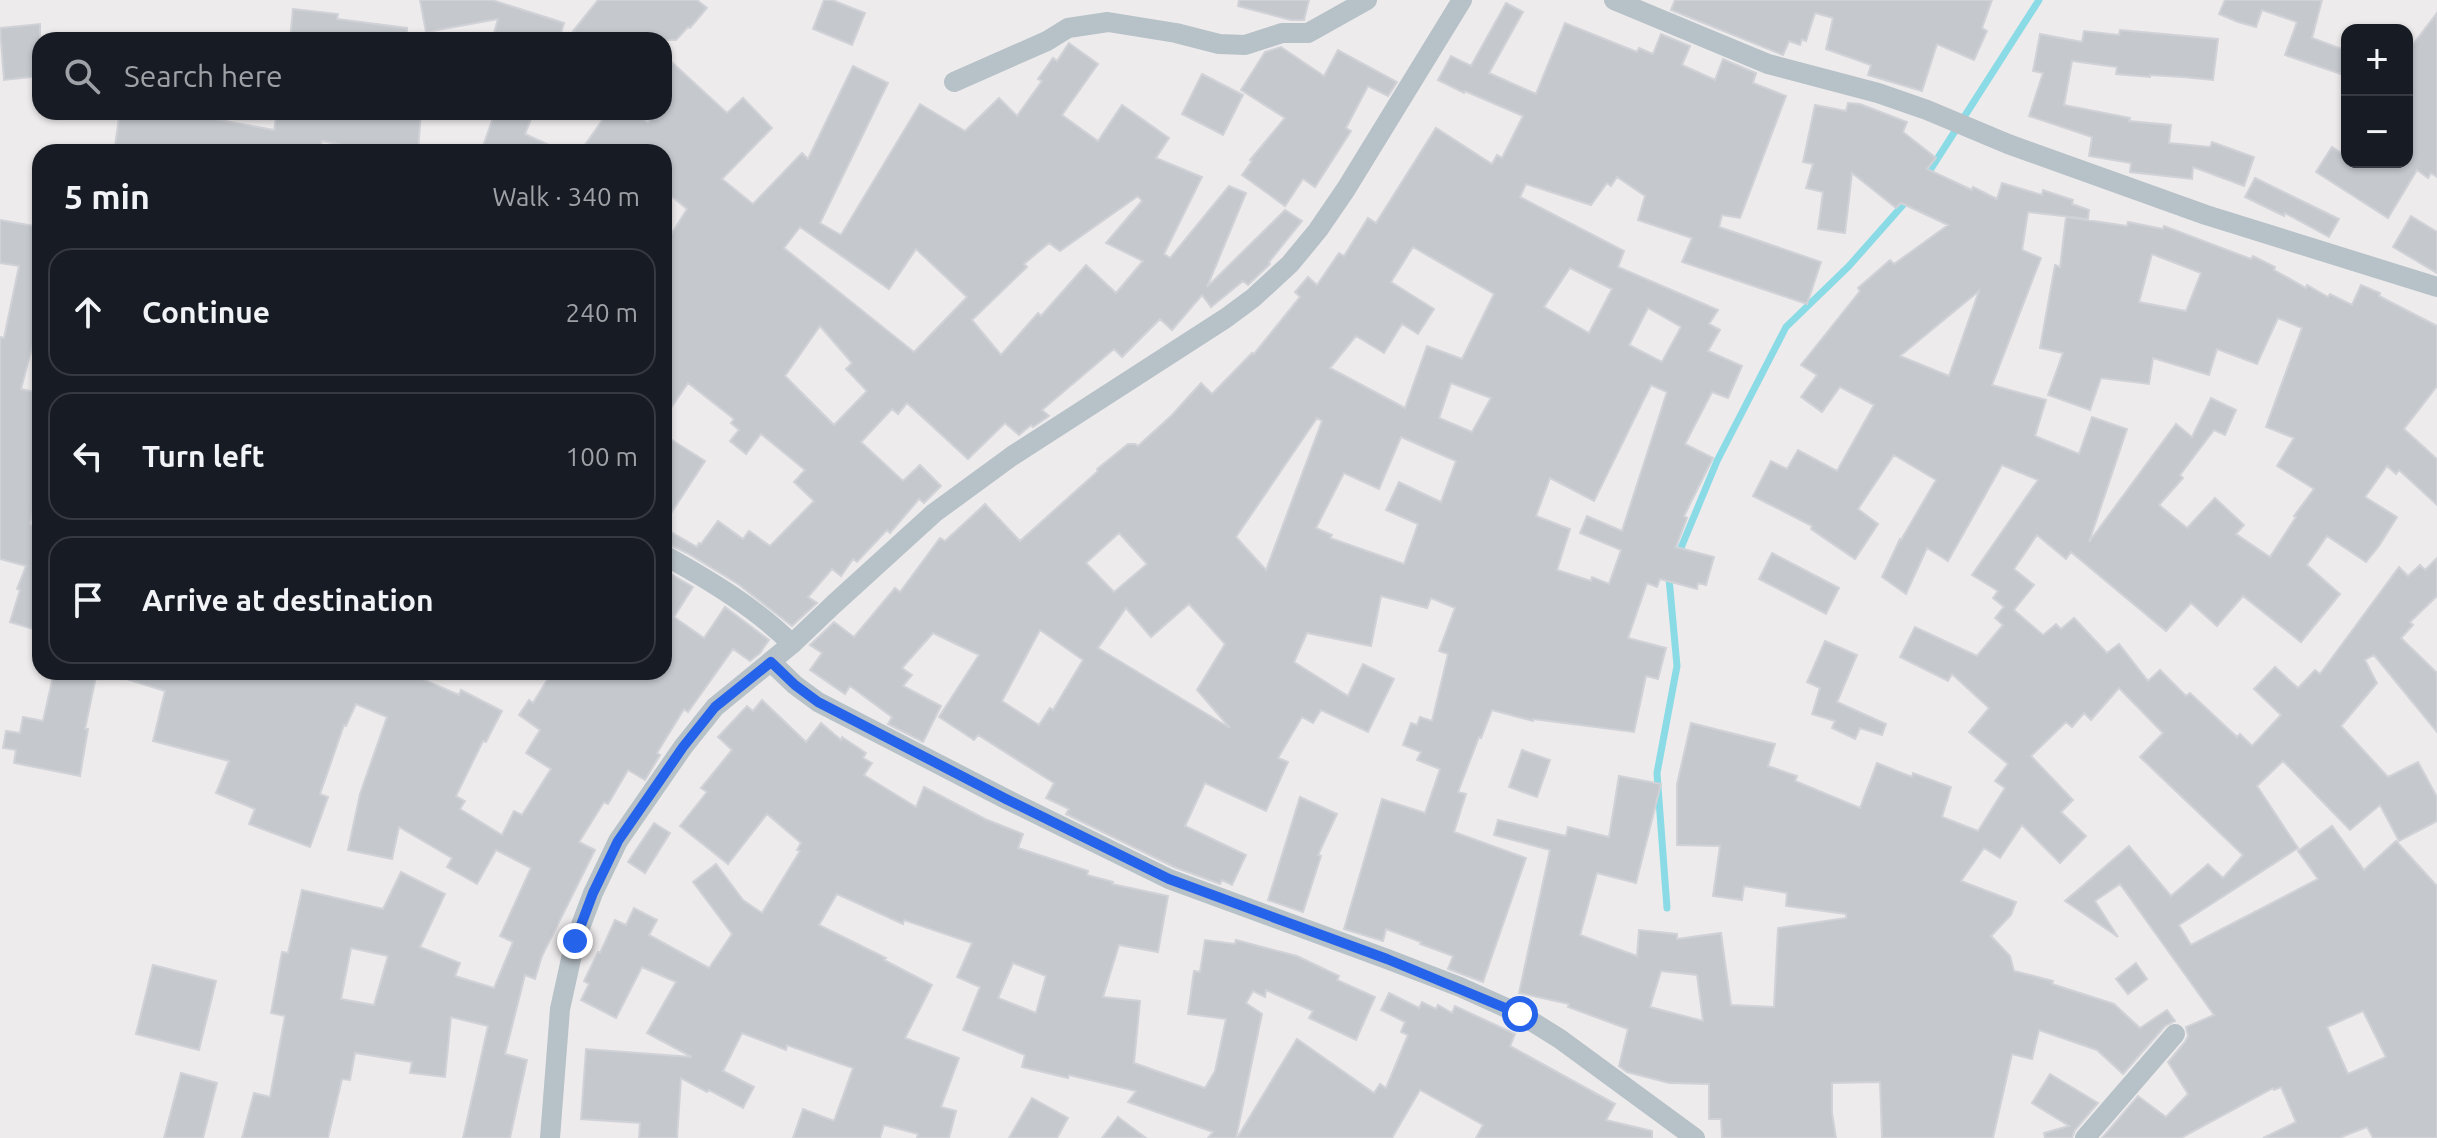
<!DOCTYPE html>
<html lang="en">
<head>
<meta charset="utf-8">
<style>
  body { margin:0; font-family:Ubuntu,sans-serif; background:#20242c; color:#f1f3f6 }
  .controls { position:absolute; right:24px; top:24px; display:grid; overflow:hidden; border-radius:16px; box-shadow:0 2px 6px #0004 }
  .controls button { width:72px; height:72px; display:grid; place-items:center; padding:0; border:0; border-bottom:2px solid #363941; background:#171b24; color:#f1f3f6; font:40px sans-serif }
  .stop { position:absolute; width:24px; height:24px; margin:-18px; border:6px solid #2563eb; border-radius:50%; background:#fff }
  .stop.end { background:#2563eb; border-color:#fff; box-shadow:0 2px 8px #0008 }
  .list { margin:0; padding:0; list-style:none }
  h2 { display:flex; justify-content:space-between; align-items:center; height:104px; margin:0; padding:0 32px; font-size:34px }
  h2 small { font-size:26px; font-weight:400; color:#9ea1a6 }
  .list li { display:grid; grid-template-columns:52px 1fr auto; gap:24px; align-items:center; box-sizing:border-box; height:128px; margin:0 16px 16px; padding:0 16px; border:2px solid #363941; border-radius:24px }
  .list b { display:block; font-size:30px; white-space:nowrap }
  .list em { font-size:26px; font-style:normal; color:#9ea1a6 }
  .icon { flex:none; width:44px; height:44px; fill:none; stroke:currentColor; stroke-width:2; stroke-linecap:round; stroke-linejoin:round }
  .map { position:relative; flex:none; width:2437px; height:1138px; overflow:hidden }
  .search { position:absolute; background:#171b24; box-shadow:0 2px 6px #0004; left:32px; top:32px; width:640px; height:88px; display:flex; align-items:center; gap:20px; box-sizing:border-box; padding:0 28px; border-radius:24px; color:#9ea1a6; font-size:30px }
  .panel { position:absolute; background:#171b24; box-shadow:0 2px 6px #0004; left:32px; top:144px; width:640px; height:536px; border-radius:24px }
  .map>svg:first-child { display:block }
</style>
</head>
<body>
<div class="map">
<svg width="2437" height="1138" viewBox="0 0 2437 1138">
  <rect width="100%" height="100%" fill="#eeebec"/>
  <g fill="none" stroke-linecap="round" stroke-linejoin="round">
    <g stroke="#8adbe6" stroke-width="7">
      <polyline points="1925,178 2039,0"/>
      <polyline points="1678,555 1717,461 1786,327 1849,266 1910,197"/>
      <polyline points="1667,908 1657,773 1677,666 1669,578 1671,574"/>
    </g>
  </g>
  <g fill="#c5c9ce" stroke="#d0d2d7" stroke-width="2" fill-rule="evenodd">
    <polygon points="420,0 492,0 564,23 559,40 492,40 498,19 426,32"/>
    <polygon points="598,0 697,0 707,8 690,28 688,27 676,40 584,40 573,31"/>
    <polygon points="824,0 832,0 865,13 852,45 813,29"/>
    <polygon points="1239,0 1309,0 1304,20 1291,20 1238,6"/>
    <polygon points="1675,0 1992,0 1982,28 1987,31 1974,60 1937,44 1922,91 1868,75 1871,65 1826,49 1833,18 1815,13 1806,41 1802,39 1800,45 1789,41 1783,55 1671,10"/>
    <polygon points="2225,0 2322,0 2312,38 2347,51 2347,76 2285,55 2297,22 2262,10 2256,27 2238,22 2219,14"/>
    <path d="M1506,3l17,9 -34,61 47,21 29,-71 72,29 2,-4 14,6 8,-20 29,12 -8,19 33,15 8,-21 33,14 -3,10 33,13 -46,122 -18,-3 -3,12 102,35 -14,42 -125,-42 10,-24 -54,-18 7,-24 -28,-19 -6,9 -4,-3 -16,22 -65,-21 -6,13 104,54 -6,16 100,43 -9,14 11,6 -12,21 34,15 -14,32 -16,-6 -27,52 28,14 -29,58 3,2 -11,29 38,10 -8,28 -8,-2 -1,6 -37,-10 -3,8 -10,-4 -19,55 38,10 -8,31 -12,-3 -12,56 -101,-13v2l-41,-11 -11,28 -2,-1 -21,55 8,2 -12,38 72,26 -43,124 -35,-13 5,-13 -33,-12 1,-2 -35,-13 -3,12 -39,-12 38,-130 43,14 15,-44 -23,-9 4,-8 -18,-7 8,-22 6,2 3,-8 12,4 16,-67 -9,-3 16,-43 -24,-10 -4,10 -46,-12 -10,50 -64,-13 -13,29 54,34 15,-32 31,15 -26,53 -47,-22 -8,13 -11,-6 -24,41 10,4 -22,49 -61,-28 -20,43 61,29 -14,30 -10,-5 -2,4 -46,-17 -108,-53 3,-5 -23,-11 8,-15 -76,-48 -4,5 -35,-23 40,-62 -46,-22 -31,35 10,7 -9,11 38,20 -18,36 -35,-18 4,-7 -42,-31 -5,8 -35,-24 12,-17 -12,-8 24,-23 20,15 41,-49 5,4 40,-54 5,3 40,-37 35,37 78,-70 -1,-2 31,-25h7l3,2 34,-31 29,-32 11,11 40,-41 2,1 46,-57 -5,-5 13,-15 9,8 22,-32 5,3 24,-38 8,5 60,-95 56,36 5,-9 5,3 21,-42 -58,-25 -1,2 -26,-13 13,-24 20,10zM1413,247l81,47 -32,65 -35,-13 -22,62 -75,-40 26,-32 28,17 18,-29 16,10 16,-25 -43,-27zM1570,268l42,21 -23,44 -45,-26zM1648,308l33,19 -19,35 -33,-17zM1451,383l40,15 -19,34 -33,-14zM1651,385l16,7 -45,139 -35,-15 -7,17 41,17 -12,34 -17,-7 -1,4 -34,-11 13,-41 -34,-13 14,-38 44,23zM1317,418l5,3 -56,149 -30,-33zM1401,437l55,24 -15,41 -42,-20 -13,28 32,14 -14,40 -74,-26 2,-3 -16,-7 28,-55 35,16zM1119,533l28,31 -33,28 -28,-29zM1189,604l36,40 -28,46 33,38 -132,-80 28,-40 25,29zM1040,630l43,30 -30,50 -3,-2 -11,17 -37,-24z"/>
    <polygon points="293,9 338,14 337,19 407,28 407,40 290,40"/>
    <polygon points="2437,13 2437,177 2431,173 2428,178 2417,170 2388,218 2316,172 2332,147 2347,157 2347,162 2407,162 2407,52"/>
    <polygon points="40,24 40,76 4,80 0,28"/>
    <polygon points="2120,30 2218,39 2213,80 2183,77 2150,75 2150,77 2116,74 2117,67 2072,61 2064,105 2130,118 2129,121 2171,125 2169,143 2210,147 2212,142 2254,157 2244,186 2193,167 2192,179 2130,172 2131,163 2089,156 2092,137 2029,116 2043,73 2033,71 2040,34 2082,42 2084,31 2119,35"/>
    <path d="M1069,43l29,21 -36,51 36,26 24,-36 47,33 -13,20 46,19 -38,77 6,4 59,-72 17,7 -39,94 78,-77 17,11 -33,41 1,2 -22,21 -5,-4 -32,26 -9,-12 -30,35 -12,-11 -38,38 -8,-8 -72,61 7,6 -16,11 -2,-2 -12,10 -14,-12 -37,36 -61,-56 -9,11 -6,-5 -31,33 42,39 17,-16 21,21 -17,17 -5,-4 -29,34 -3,-3 -30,32 -4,-3 -12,17 -9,-7 -24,28 9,6 -25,23 -54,-42 -51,-31 -23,-11v-14l33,19 2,-4 2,1 17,-23 25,18 6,-8 21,15 44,-45 -20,-19 11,-12 -44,-36 -15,20 -16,-13 9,-11 -8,-7 3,-4 -46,-36 -24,35v-172l23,-37 -23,-19v-38h-84l28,-40h25l15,11 9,-11h7v-57l63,58 16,-15 29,30 -50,51 31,25 49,-51 6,6 45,-93 35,17 -68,140 21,12 79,-131 45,27 34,-33 18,18 25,-35 -4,-2 15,-21 4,3zM1138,196l4,5 -36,42 37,18 -27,32 -30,-28 -45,51 -3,-3 -37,42 -29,-35 55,-53 -3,-3 25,-21 11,8zM800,227l89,62 27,-40 51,48 -53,55 -130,-104zM820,326l32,37 -6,6 21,22 -33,34 -49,-49z"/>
    <polygon points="1281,47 1324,76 1338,50 1397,82 1388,96 1368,86 1346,128 1351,131 1315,187 1303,179 1285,206 1242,175 1252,161 1250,160 1285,118 1241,90 1265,52"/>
    <polygon points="1202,74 1243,95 1223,135 1182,114"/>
    <path d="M1848,103l12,1 47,18 -4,10 33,26 -9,11 45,21 1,-3 24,12 5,-16 40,12 1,-5 30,10 -1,4 17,6 -1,9 -60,-7 -6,38 19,8 -49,127 54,15 -11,36 44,18 13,-37 35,12 -38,113 87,-118 16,13 19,-39 25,12 -11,25 -11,-5 -34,45 3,3 -24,27 28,23 28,-30 29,27 -8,9 34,23 26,-40 -2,-1 20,-27 -37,-23 17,-28 -28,-11 36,-99 -24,-10 -21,46 -40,-15 -8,26 -56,-17 -4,26 -48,-6 -11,32 -42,-15 15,-42 -23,-5 15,-83 5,2 6,-50 61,9 1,-4 35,7 1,-3 87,33 2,-3 22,11 -1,3 32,18 1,-3 21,12 2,-3 22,11 9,-20 19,8 -1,3 58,30v60l-33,43 33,30v46l-38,-35 -3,4 -9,-8 -22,31 32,20 -18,29 -13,16 -39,-26 -20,29 33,29 -39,48 -58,-46 -26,30 -26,-23 -25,28 -95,-79 -5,7 -29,-24 -23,34 20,16 -20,25 29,25 13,-11 5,5 13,-11 33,35 12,-9 29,37 12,-11 26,26 4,-3 47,44 3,-3 12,12 29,-31 -27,-26 21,-22 23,21 17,-18 5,4 79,-107 9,9 12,-11 5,5 12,-12v38l-27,26 3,3 -12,13 36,35v59l-63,-77 -9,5 12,23 -36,43 47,51 30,-15 19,35v24l-38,20 -19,-36 -30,25 -67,-69 -26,25 41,62 -119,77 12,20 127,-66 -20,-28 34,-25 32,44 32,-29 41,45v252h-64l-6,-11 -28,11h-76l33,-16 -15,-35 -7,3 -1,-2 -92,50h-79l36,-42 28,21 22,-23 -20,-32 17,-20 3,-6 -2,-9 28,-12 -94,-131 -25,17 23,36 -53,-36 64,-55 42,50 37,-32 15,14 20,-23 -103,-98 23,-24 -44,-45 -28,32 -7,-7 -12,14 -6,-5 -35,34 42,44 -12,12 25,24 -26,27 -38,-38 -22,33 -16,-10 -23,33 55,21 -5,13 -20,21 19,20 4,15 39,10 -1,3 62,20 26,24 27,-18 8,11 -10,5 -42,48 -26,-24 -58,-20 -7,29 -20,-5 -19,84h-111l-2,-56 -48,1v30l4,25h-114l-1,-19h-12v-35l-40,-1 -42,-11 -8,-6 9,-37 -60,-22 1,-3 -50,-11 31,-143 -56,-15 4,-15 68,16 2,-9 41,10 10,-61 42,8 -25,99 -39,-10 -17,62 57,21 2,-26 38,4v5l44,-6 10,72 43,2 4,-79 68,-10v-4l-60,-8 1,-13 -43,-7 -2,14 -29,-4 7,-50 -43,-1v-61l14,-61 84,21 -7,22 29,10 -2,5 65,27 17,-45 35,14 1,-4 38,14 -9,30 36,14 27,-43 -10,-7 13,-17 -39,-32 20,-24 -37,-34 -4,7 -48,-24 15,-30 62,29 26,-31 -8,-7 9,-11 -11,-9 5,-7 -26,-16 66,-95 -36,-15 -54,96 -21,-13 -21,46 -24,-17 18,-38 1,1 35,-60 -42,-25 -36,54 20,15 -23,35 -44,-30 1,-3 -59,-30 18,-35 16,8 11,-19 39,21 37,-66 -34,-18 -18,25 -21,-15 16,-22 -16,-10 59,-74 -2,-3 32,-28 4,4 54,-39 -47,-22 -5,5 -44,-35 -7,60 -27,-4 5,-37 -17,-4 7,-24 -10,-2 12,-57 31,6zM2152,254l49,19 -15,38 -47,-9zM1979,291l-30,85 -49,-20zM1661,971l36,4 6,46 -53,-14zM2363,1011l23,46 -38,17 -21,-47z"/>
    <polygon points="120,112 197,112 215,115 214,119 274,130 277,112 421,112 418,151 370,146 370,150 322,141 319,152 114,152"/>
    <polygon points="495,112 534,112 525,134 564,152 481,152"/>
    <polygon points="2255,178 2339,219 2329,237 2285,213 2284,216 2245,197"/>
    <polygon points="2411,216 2437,232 2437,273 2393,247"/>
    <polygon points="0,220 40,227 40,318 21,389 40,393 40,481 30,524 40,528 40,631 10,622 20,590 17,589 26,566 0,559 0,337 4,338 19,266 0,263"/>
    <polygon points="664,435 705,461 664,524"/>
    <polygon points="1772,553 1839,588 1826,614 1759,579"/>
    <path d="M664,570l29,17 -19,30 30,21 21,-31 44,33 -9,13 -10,8 -17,-12 -45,63 -4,-3 -27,44 3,2 -15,25 -17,-10 -20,34 -4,-2 -25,40 16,8 -53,106 -7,23 -10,-4 -20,79 22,6 -17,78h-47l25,-112 -37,-9 -6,60 -35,-4 2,-11 -57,-9 -5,27 -8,-1 -14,59h-86l12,-45 16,4 15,-81 -14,-3 11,-61 6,1 14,-63 81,19 18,-37 44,22 -25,53 40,16 -5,13 39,12 19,-46 -13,-6 31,-68 -35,-18 -19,34 -30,-17 5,-9 -53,-31 -7,32 -44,-9 12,-56 27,-77 -31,-13 -10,22 -2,-1 -24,69 8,3 -18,50 -61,-23 6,-15 -39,-16 13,-32 -76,-20 12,-50 -48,-15v-4h289l53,23 2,-5 41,21 -16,31 -3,-1 -27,55 9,5 -5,8 42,26 12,-24 8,4 29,-46 -25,-16 14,-23 -21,-15 10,-15 4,3 19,-31h112zM351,948l37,8 -14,49 -33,-6z"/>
    <polygon points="1825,641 1857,655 1837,702 1886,724 1882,735 1860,728 1855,739 1832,728 1835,721 1812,714 1820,688 1807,682"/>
    <polygon points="54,672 97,672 85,729 88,729 80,776 14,763 16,750 3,748 6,731 20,733 23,717 43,721"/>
    <path d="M762,700l44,42 15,-19 20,17 1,-3 24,16 -3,5 9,5 -8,12 52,32 8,-20 61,32 38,15 -5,14 70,23 -1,4 26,7 -1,2 56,12 -10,56 -39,-7 -16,52 37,4 -6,62 71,25 10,-17 11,-52 -38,-5 6,-43 6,1 5,-32 30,4 1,-4 61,16 42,20 -2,4 38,17 -19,43 -47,-22 4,-7 -47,-21 -1,7 -12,-6 -7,12 16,11 -26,124h-28l5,-6 -85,-30 8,-11 -67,-16 -1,3 -46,-11 3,-12 -62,-25 17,-43 -23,-10 15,-34 -68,-23 -1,4 -66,-30 -18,31 67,33 -2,2 48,25 -27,53 54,20 -18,49 15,4 -7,27h-32l1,-4 -34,-9 -4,13h-87l10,-29 31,12 19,-53 -66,-23 -1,5 -44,-17 -19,38 31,16 -11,21 -34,-18 -2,2 -26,-14 -4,60h-38l1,-15 -59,-4 5,-70 106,8 -45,-24 29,-51 -34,-15 -26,51 -35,-18 8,-16 -5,-3 14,-29 2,1 15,-33 11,5 8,-17 23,12 -8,15 60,33 23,-34 -39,-52 23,-18 27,36 19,13 38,-62 -3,-1 4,-7 -34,-29 -39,50 -48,-38 27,-34 -6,-4 31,-38 -14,-13 29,-31 6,5zM1013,963l33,13 -10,37 -38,-15z"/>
    <polygon points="1522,750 1550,760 1537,797 1509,787"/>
    <polygon points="1300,797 1337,814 1318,855 1321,856 1303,912 1268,900"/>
    <polygon points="654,823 670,833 645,873 628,862"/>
    <polygon points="2136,963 2147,979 2128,994 2116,979"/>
    <polygon points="153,965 216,981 199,1050 136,1034"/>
    <polygon points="1389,993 1419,1008 1422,1002 1436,1009 1438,1005 1452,1013 1455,1006 1515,1034 1510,1046 1615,1104 1606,1120 1652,1131 1652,1138 1476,1138 1483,1125 1420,1090 1392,1138 1237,1138 1297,1039 1374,1093 1380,1084 1386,1088 1408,1035 1401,1032 1405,1022 1381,1010"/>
    <polygon points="181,1073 217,1083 203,1138 164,1138"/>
    <polygon points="2050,1074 2098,1103 2075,1130 2072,1138 2045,1138 2044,1133 2069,1126 2032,1103"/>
    <polygon points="1032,1098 1068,1118 1057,1138 1009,1138"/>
    <polygon points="1118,1117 1146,1138 1102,1138"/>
  </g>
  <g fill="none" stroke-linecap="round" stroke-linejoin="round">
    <g stroke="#b7c1c8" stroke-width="20">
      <polyline points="1614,0 1768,64 1878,93 1927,110 2008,144 2206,215 2437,287"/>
      <polyline points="954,82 1047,41 1068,28 1108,22 1176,33 1219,44 1245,45 1282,33 1308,33 1367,0"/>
      <path d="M664,555c45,25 92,53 128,89"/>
      <polyline points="771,662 795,685 818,702 1006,799 1169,879 1387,959 1460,987 1520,1014 1560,1039 1695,1138"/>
      <polyline points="550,1138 560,1009 575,941 593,893 618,841 683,747 715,707 792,644 834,604 934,513 1012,456 1226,318 1253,298 1290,264 1318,230 1346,189 1462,0"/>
      <polyline points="2085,1138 2175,1034"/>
    </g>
  </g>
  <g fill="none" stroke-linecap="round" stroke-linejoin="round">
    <polyline stroke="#2563eb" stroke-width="10" points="575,941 593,893 618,841 683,747 715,707 771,662 795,685 818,702 1006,799 1169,879 1387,959 1520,1014"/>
  </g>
</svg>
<div class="controls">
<button>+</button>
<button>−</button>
</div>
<div class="stop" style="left:1520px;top:1014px"></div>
<div class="stop end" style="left:575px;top:941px"></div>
<div class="search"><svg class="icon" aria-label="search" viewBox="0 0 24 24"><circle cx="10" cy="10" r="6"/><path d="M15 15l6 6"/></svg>Search here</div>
<section class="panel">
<h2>5 min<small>Walk · 340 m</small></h2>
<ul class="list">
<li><svg class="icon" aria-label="ahead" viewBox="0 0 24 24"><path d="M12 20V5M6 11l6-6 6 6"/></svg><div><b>Continue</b></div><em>240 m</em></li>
<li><svg class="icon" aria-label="left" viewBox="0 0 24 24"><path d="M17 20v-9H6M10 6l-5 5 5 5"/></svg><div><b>Turn left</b></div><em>100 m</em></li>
<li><svg class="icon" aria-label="arrive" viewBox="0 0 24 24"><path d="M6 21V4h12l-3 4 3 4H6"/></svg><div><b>Arrive at destination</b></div></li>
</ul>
</section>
</div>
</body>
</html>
